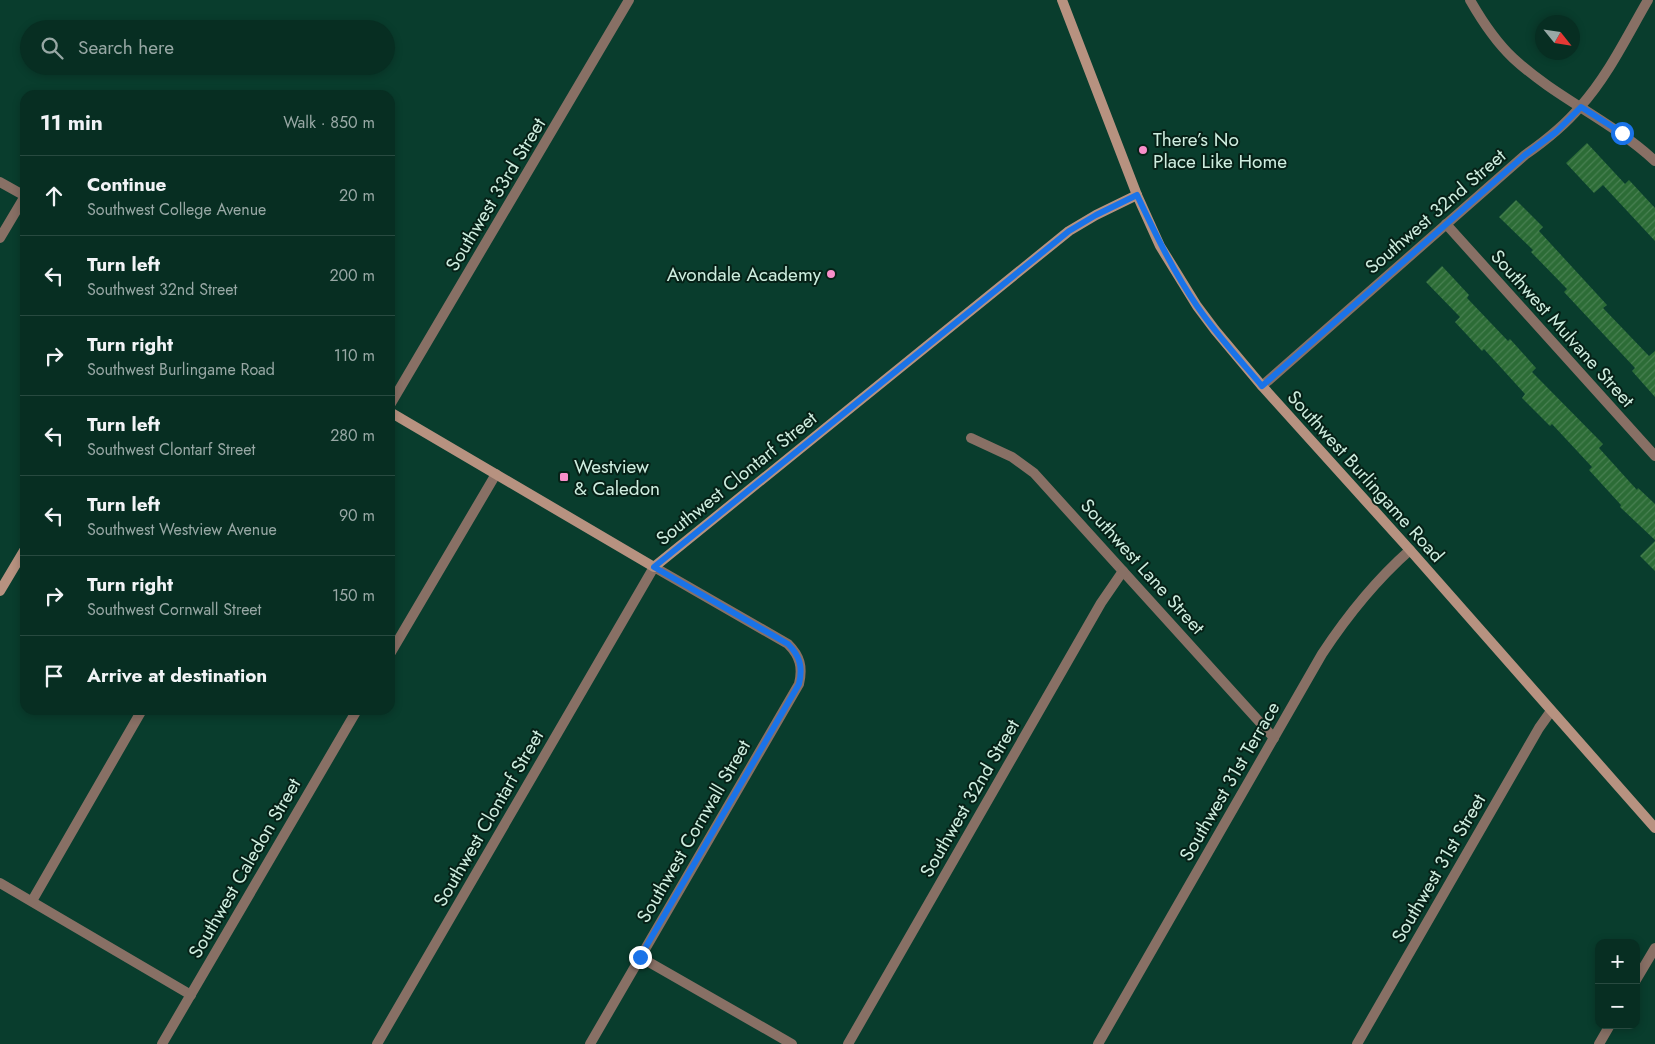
<!DOCTYPE html>
<html lang="en">
<head>
<meta charset="utf-8">
<style>
  body { margin:0; font-family:Jost,sans-serif; background:#10362a; color:#f1f3f6 }
  .controls { position:absolute; right:15px; bottom:15px; display:grid; overflow:hidden; border-radius:10px; box-shadow:0 2px 8px #0003 }
  .controls button { width:45px; height:45px; display:grid; place-items:center; padding:0; border:0; border-bottom:1px solid #284a40; background:#072e22; color:#f1f3f6; font:25px sans-serif }
  .compass { position:absolute; left:1535px; top:15px; width:45px; height:45px; border-radius:50%; background:#072e22; box-shadow:0 2px 8px #0003; rotate:120deg }
  .stop { position:absolute; width:15px; height:15px; margin:-11px; border:4px solid #1a73e8; border-radius:50%; background:#fff }
  .stop.end { background:#1a73e8; border-color:#fff; box-shadow:0 1px 5px #0008 }
  .list { margin:0; padding:0; list-style:none }
  h2 { display:flex; justify-content:space-between; align-items:center; height:65px; margin:0; padding:0 20px; font-size:21px }
  h2 small { font-size:16px; font-weight:400; color:#98a8a5 }
  .list li { display:grid; grid-template-columns:32px 1fr auto; gap:15px; align-items:center; box-sizing:border-box; height:80px; padding:0 20px; border-top:1px solid #284a40 }
  .list b { display:block; font-size:19px; white-space:nowrap }
  .list p { margin:0; font-size:16px; white-space:nowrap; color:#98a8a5 }
  .list em { font-size:16px; font-style:normal; color:#98a8a5 }
  .icon { flex:none; width:28px; height:28px; fill:none; stroke:currentColor; stroke-width:2; stroke-linecap:round; stroke-linejoin:round }
  .map { position:relative; flex:none; width:1655px; height:1044px; overflow:hidden }
  .search { position:absolute; background:#072e22; box-shadow:0 2px 8px #0003; left:20px; top:20px; width:375px; height:55px; display:flex; align-items:center; gap:12px; box-sizing:border-box; padding:0 18px; border-radius:28px; color:#98a8a5; font-size:19px }
  .panel { position:absolute; background:#072e22; box-shadow:0 2px 8px #0003; left:20px; top:90px; width:375px; height:625px; border-radius:15px }
  .map>svg:first-child { display:block }
</style>
</head>
<body>
<div class="map">
<svg width="1655" height="1044" viewBox="0 0 1655 1044">
  <defs>
    <pattern id="building-hatch" width="6" height="6" patternUnits="userSpaceOnUse" patternTransform="scale(1.25)"><rect width="6" height="6" fill="#2c6c36"/><path d="M-1 1l2-2M0 6l6-6M5 7l2-2" fill="none" stroke="#498153"/></pattern>
  </defs>
  <rect width="100%" height="100%" fill="#093d2d"/>
  <g fill="url(#building-hatch)">
    <polygon points="1587,143 1625,184 1629,180 1655,208 1655,241 1603,185 1594,193 1566,163"/>
    <polygon points="1516,200 1543,227 1539,231 1607,305 1603,308 1649,356 1655,351 1655,397 1632,371 1635,368 1564,292 1567,289 1531,252 1533,250 1499,217"/>
    <polygon points="1442,266 1469,295 1467,298 1508,341 1510,339 1536,368 1532,372 1603,444 1599,448 1637,490 1638,488 1655,504 1655,540 1620,507 1621,505 1589,470 1592,467 1552,424 1550,426 1522,398 1525,394 1484,349 1482,351 1455,322 1460,317 1426,282"/>
    <polygon points="1655,541 1655,571 1640,556"/>
  </g>
  <g fill="none" stroke-linecap="round" stroke-linejoin="round">
    <g stroke="#887065" stroke-width="10">
      <path d="M1470,0c12,21 25,41 43,58 43,40 99,63 142,103"/>
      <polyline points="0,182 25,196"/>
      <polyline points="1446,224 1655,456"/>
      <polyline points="0,238 25,196"/>
      <path d="M1262,386l263,-231c20,-14 39,-29 55,-48 28,-31 47,-71 68,-107"/>
      <polyline points="390,405 629,0"/>
      <polyline points="971,438 1012,457 1034,473 1274,738"/>
      <polyline points="390,654 496,474"/>
      <polyline points="0,883 191,995"/>
      <polyline points="32,901 142,710"/>
      <polyline points="640,957 792,1044"/>
      <polyline points="1636,980 1655,948"/>
      <polyline points="162,1044 357,710"/>
      <path d="M377,1044l277,-477 134,77c12,12 15,23 11,40l-209,360"/>
      <polyline points="848,1044 1101,603 1123,571"/>
      <path d="M1098,1044l224,-390c25,-38 53,-73 88,-104"/>
      <polyline points="1357,1044 1539,728 1551,711"/>
      <polyline points="1599,1044 1610,1025"/>
    </g>
    <g stroke="#b79280" stroke-width="10">
      <polyline points="1062,0 1137,195 1160,246 1197,306 1215,330 1262,386 1410,550 1655,828"/>
      <polyline points="390,412 654,567 1069,231 1096,215 1137,195"/>
      <polyline points="0,591 25,549"/>
    </g>
  </g>
  <g fill="none" stroke-linecap="round" stroke-linejoin="round">
    <path stroke="#1a73e8" stroke-width="6" d="M640,957l159,-273c4,-17 1,-28 -11,-40l-134,-77 415,-336 27,-16 41,-20c18,38 36,76 60,111 19,28 43,54 65,80l263,-231 31,-23 25,-25 41,26"/>
  </g>
  <g fill="#f98fca" stroke="#062117" stroke-width="2">
    <circle cx="1143" cy="150" r="5"/>
    <circle cx="831" cy="274" r="5"/>
    <rect x="559" y="472" width="10" height="10" rx="2.5"/>
  </g>
  <g text-anchor="middle" stroke-width="4" stroke-linejoin="round" paint-order="stroke">
    <g font-size="19" fill="#ceeddf" stroke="#062117" text-anchor="start">
      <text x="1153" y="146">There’s No<tspan x="1153" dy="22">Place Like Home</tspan></text>
      <text x="821" y="281" text-anchor="end">Avondale Academy</text>
      <text x="574" y="473">Westview<tspan x="574" dy="22">&amp; Caledon</tspan></text>
    </g>
    <g font-size="19" fill="#ceeddf" stroke="#062117">
      <text transform="translate(495 194) rotate(-59)" y="7">Southwest 33rd Street</text>
      <text transform="translate(1435 211) rotate(-41)" y="7">Southwest 32nd Street</text>
      <text transform="translate(1563 328) rotate(48)" y="7">Southwest Mulvane Street</text>
      <text transform="translate(1366 476) rotate(48)" y="7">Southwest Burlingame Road</text>
      <text transform="translate(736 478) rotate(-39)" y="7">Southwest Clontarf Street</text>
      <text transform="translate(1143 566) rotate(48)" y="7">Southwest Lane Street</text>
      <text transform="translate(1229 781) rotate(-60)" y="7">Southwest 31st Terrace</text>
      <text transform="translate(969 798) rotate(-60)" y="7">Southwest 32nd Street</text>
      <text transform="translate(488 818) rotate(-60)" y="7">Southwest Clontarf Street</text>
      <text transform="translate(693 831) rotate(-60)" y="7">Southwest Cornwall Street</text>
      <text transform="translate(244 868) rotate(-60)" y="7">Southwest Caledon Street</text>
      <text transform="translate(1438 868) rotate(-60)" y="7">Southwest 31st Street</text>
    </g>
  </g>
</svg>
<div class="controls">
<button>+</button>
<button>−</button>
</div>
<svg class="compass" viewBox="-18 -18 36 36"><path d="M0-13l5 13h-10z" fill="#e53935"/><path d="M0 13l5-13h-10z" fill="#98a8a5"/></svg>
<div class="stop" style="left:1622px;top:133px"></div>
<div class="stop end" style="left:640px;top:957px"></div>
<div class="search"><svg class="icon" aria-label="search" viewBox="0 0 24 24"><circle cx="10" cy="10" r="6"/><path d="M15 15l6 6"/></svg>Search here</div>
<section class="panel">
<h2>11 min<small>Walk · 850 m</small></h2>
<ul class="list">
<li><svg class="icon" aria-label="ahead" viewBox="0 0 24 24"><path d="M12 20V5M6 11l6-6 6 6"/></svg><div><b>Continue</b><p>Southwest College Avenue</p></div><em>20 m</em></li>
<li><svg class="icon" aria-label="left" viewBox="0 0 24 24"><path d="M17 20v-9H6M10 6l-5 5 5 5"/></svg><div><b>Turn left</b><p>Southwest 32nd Street</p></div><em>200 m</em></li>
<li><svg class="icon" aria-label="right" viewBox="0 0 24 24"><path d="M7 20v-9h11M14 6l5 5-5 5"/></svg><div><b>Turn right</b><p>Southwest Burlingame Road</p></div><em>110 m</em></li>
<li><svg class="icon" aria-label="left" viewBox="0 0 24 24"><path d="M17 20v-9H6M10 6l-5 5 5 5"/></svg><div><b>Turn left</b><p>Southwest Clontarf Street</p></div><em>280 m</em></li>
<li><svg class="icon" aria-label="left" viewBox="0 0 24 24"><path d="M17 20v-9H6M10 6l-5 5 5 5"/></svg><div><b>Turn left</b><p>Southwest Westview Avenue</p></div><em>90 m</em></li>
<li><svg class="icon" aria-label="right" viewBox="0 0 24 24"><path d="M7 20v-9h11M14 6l5 5-5 5"/></svg><div><b>Turn right</b><p>Southwest Cornwall Street</p></div><em>150 m</em></li>
<li><svg class="icon" aria-label="arrive" viewBox="0 0 24 24"><path d="M6 21V4h12l-3 4 3 4H6"/></svg><div><b>Arrive at destination</b></div></li>
</ul>
</section>
</div>
</body>
</html>
